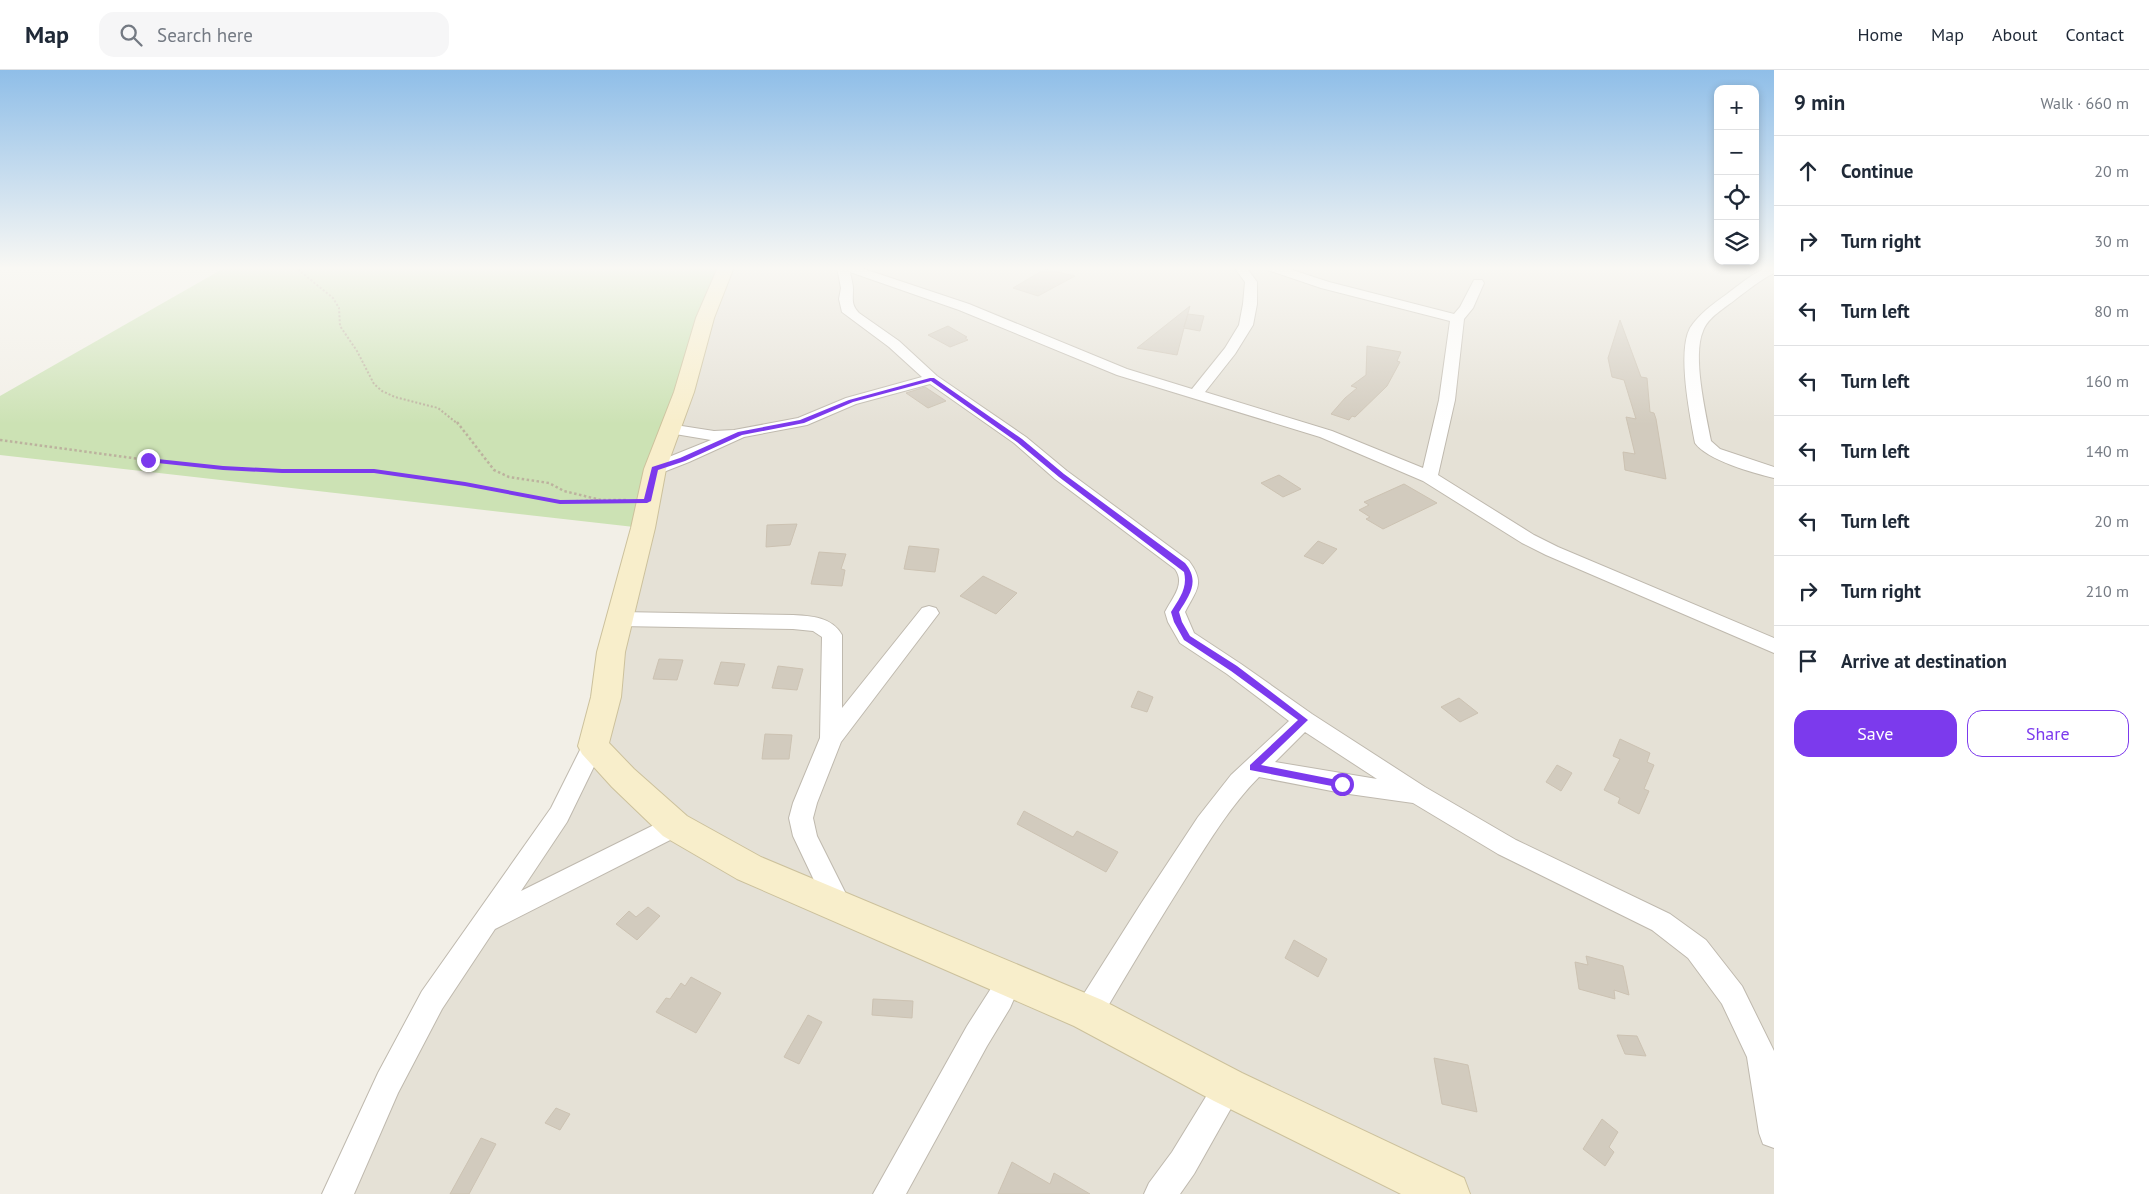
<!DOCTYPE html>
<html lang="en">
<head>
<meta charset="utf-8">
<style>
  body { margin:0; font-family:"PT Sans",sans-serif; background:#f6f6f7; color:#1f2937 }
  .controls { position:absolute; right:15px; top:15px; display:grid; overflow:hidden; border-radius:10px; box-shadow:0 2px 8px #0003 }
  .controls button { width:45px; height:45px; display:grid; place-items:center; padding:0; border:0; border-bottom:1px solid #e0e1e3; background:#fff; color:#1f2937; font:25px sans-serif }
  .stop { position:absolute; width:15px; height:15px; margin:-11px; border:4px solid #7c3aed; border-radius:50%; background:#fff }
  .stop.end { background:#7c3aed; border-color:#fff; box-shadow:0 1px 5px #0008 }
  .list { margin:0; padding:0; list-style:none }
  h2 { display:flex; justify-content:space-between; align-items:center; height:65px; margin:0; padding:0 20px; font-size:21px }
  h2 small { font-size:16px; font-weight:400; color:#747a83 }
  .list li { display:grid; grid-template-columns:32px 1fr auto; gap:15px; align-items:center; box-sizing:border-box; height:70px; padding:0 20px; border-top:1px solid #e0e1e3 }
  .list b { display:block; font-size:19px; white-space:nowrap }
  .list em { font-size:16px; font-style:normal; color:#747a83 }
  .actions { display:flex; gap:10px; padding:15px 20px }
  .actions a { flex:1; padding:11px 0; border:1px solid #7c3aed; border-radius:15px; text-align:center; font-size:18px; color:#7c3aed }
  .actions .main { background:#7c3aed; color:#fff }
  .icon { flex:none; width:28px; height:28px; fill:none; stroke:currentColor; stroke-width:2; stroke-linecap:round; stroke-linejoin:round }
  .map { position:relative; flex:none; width:1774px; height:1124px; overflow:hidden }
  header { display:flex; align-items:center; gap:30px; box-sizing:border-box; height:70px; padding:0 25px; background:#fff; border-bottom:1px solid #e0e1e3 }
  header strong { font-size:24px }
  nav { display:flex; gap:28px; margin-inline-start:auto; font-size:18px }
  .search { width:350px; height:45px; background:#f6f6f7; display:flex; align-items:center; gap:12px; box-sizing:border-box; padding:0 18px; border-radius:15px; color:#747a83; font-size:19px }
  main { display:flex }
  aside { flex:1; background:#fff }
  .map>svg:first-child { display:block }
</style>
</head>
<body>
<header>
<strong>Map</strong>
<div class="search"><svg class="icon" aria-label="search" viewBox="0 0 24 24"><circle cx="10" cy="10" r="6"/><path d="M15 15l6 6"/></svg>Search here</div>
<nav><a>Home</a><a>Map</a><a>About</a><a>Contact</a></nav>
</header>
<main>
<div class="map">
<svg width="1774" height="1124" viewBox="0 0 1774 1124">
  <rect width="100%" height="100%" fill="#f2efe7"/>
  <polygon fill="#e5e1d6" points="726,197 1774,197 1774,1124 338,1124 388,1013 593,676 611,582"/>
  <polygon fill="#cce2b4" points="226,197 726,197 643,458 0,385 0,326"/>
  <g fill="#d2cbbe" stroke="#ccc2b2">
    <polygon points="1045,199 1075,206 1038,226 1013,218"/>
    <polygon points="1190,236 1184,257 1188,244 1204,246 1200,261 1184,258 1177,285 1137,278"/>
    <polygon points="1620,250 1641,307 1647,308 1650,342 1654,343 1656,349 1666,409 1625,400 1623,382 1635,384 1626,347 1636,349 1624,310 1612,307 1608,288"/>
    <polygon points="948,256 967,267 965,268 968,270 950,277 928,265"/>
    <polygon points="1367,276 1401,282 1397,291 1400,292 1387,316 1355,347 1352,346 1349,350 1331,344 1345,328 1357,318 1351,316 1366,305"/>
    <polygon points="925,317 946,331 928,338 906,323"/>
    <polygon points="1279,405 1301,419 1283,427 1261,413"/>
    <polygon points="1404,414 1437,433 1383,459 1366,449 1370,447 1359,440 1369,435 1364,432"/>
    <polygon points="797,454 790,475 766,477 767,455"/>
    <polygon points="1318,471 1337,479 1323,494 1304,486"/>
    <polygon points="909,476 939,479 935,502 904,499"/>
    <polygon points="819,482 846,484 841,499 845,500 842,516 811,514"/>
    <polygon points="983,506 1017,523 996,544 960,526"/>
    <polygon points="659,589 683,590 677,610 653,609"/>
    <polygon points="721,592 745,594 738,616 714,614"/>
    <polygon points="778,596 803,599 797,620 772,618"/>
    <polygon points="1138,621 1153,627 1147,642 1131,637"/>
    <polygon points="1459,628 1478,643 1460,652 1441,637"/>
    <polygon points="765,664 792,665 789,689 762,689"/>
    <polygon points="1620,669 1650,683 1647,692 1654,695 1644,719 1649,721 1639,744 1618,733 1620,728 1604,720 1620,689 1613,686"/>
    <polygon points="1557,695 1572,703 1561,721 1546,712"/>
    <polygon points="1024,741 1073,767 1077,761 1118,782 1106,802 1017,754"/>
    <polygon points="648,837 660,846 637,870 616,854 629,841 636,847"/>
    <polygon points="1294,870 1327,889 1318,907 1285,888"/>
    <polygon points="1586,886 1623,896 1629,925 1614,920 1615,929 1579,919 1575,892 1588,895"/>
    <polygon points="691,907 721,923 696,963 656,942 666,928 670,929 681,913 685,916"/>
    <polygon points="873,929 913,931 912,948 872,945"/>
    <polygon points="808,945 822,952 799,994 784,987"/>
    <polygon points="1617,965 1637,966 1646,986 1625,984"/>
    <polygon points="1434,988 1468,995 1477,1042 1442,1034"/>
    <polygon points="556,1038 570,1044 560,1060 545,1053"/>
    <polygon points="1602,1049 1618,1062 1609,1077 1614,1082 1605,1096 1583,1079"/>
    <polygon points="481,1068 496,1074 469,1124 450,1124"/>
    <polygon points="1012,1092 1050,1114 1054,1103 1090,1124 998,1124"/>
  </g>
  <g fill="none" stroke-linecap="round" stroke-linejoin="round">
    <defs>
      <g id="street">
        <path d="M837,197h21l111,37 158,65 65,20 33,-41 14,-23 4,-21 2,-22 -11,-15h12l11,15v22l-4,21 -18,29 -30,38 127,39 91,37 16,-68 11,-79 -129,-33 -53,-18 -2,-3h17l46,15 125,32 6,-7 14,-27h8l2,3 -11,25 -9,11 -9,81 -17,75 96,60 24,12 216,91v15l-228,-98 -24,-12 -99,-62 -103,-44 -203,-62 -158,-65 -109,-38c1,6 3,12 3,17 0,11 -2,16 6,24l40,28 38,35 89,61 41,34 122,90c17,23 7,29 -4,51l9,21 47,31 71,50 113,73 91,53 154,74 36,26 36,46 32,65v97l-11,-4 -4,-11 -12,-76 -25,-53 -34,-46 -36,-28 -154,-76 -85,-51 -71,-10 -83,-16c-28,28 -49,63 -70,96 -31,49 -61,99 -91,150l-10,4 -10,-4 -4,-10 4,-10 64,-101 56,-85 33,-42 58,-54 -62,-47 -47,-31 -12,-21 -3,-10c7,-14 21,-28 10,-43l-120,-90 -41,-36 -84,-59 -74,20 -49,21 -63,12 -55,25 -28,11h-12l-2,-4 2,-4 62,-25 -48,-8 -2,-3 2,-3 6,-2 45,7 20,-1 64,-12 48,-20 76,-21 -33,-30 -47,-35 -3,-13 2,-11zM1305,662l72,47 -102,-17z"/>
        <path d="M1769,197h5v6c-14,7 -26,17 -38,26 -11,9 -28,18 -33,32 -11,25 3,83 8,110l9,8 54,18v11c-21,-5 -67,-18 -79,-35 -5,-27 -18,-91 -5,-115 9,-14 23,-24 37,-34 13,-10 26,-21 42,-27z"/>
        <path d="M929,536l7,2 3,5 -98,129 -24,61 -4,15 4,18 36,72 -4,8 -9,4 -9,-4 -38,-80 -4,-18 4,-15 27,-65 2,-101 -9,-6 -20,-2 -174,-3 -7,-2 -3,-5 3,-5 7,-2 174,3c19,1 39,2 49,20v73l80,-100z"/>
        <polygon points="593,667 601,670 604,676 567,752 521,821 666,749 675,746 684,749 687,756 684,763 495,859 442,939 398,1023 354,1124 322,1124 378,1003 422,921 551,738 585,670"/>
        <polygon points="1009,895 1019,899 1023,908 1010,938 987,976 906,1124 873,1124 967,956 990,920 999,899"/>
        <polygon points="1228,1002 1238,1007 1243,1017 1194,1104 1180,1124 1144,1124 1149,1113 1172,1082 1218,1007"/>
      </g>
      <polygon id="secondary" points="718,197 734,197 714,248 694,322 666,399 655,458 625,582 621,627 609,673 634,699 687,746 761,787 1102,930 1242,1003 1464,1108 1470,1124 1401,1124 1214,1031 1074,956 737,809 663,766 612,717 582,684 578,676 591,627 597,582 631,458 644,399 674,322 696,248"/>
    </defs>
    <use href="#street" stroke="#bfb9ae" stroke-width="2"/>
    <use href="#secondary" stroke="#ccc19c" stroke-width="2"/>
    <polyline stroke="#bcb29e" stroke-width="2" stroke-dasharray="2 2" stroke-linecap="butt" points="295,197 333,228 339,238 340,256 357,281 374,314 382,321 395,327 438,338 458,354"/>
    <g stroke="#bcb29e" stroke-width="2.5" stroke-dasharray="2.5 2.5" stroke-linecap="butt">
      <polyline points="457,352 494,400 509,407 549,413 564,421 601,430 628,430"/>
      <polyline points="0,370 147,390 223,398 282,401 374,401 465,414 560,432 601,430"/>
    </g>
    <use href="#street" fill="#fff" fill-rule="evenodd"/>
    <use href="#secondary" fill="#f8eecb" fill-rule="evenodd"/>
  </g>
  <linearGradient id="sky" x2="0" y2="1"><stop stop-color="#8fbee8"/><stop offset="0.56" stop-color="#f9f8f4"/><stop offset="1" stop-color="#f9f8f4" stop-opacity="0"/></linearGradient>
  <rect width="1774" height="354" fill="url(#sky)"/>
  <path fill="#7c3aed" d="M930,308h4l88,61 42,35 121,89c15,18 5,32 -6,49l3,10 8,14 47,30 71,54 -47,45 81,16 5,3 -1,3 -4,1 -92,-18v-5l48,-45 -67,-49 -47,-31 -10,-18 -3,-10c8,-13 17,-24 13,-40l-125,-95 -42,-35 -86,-61 -78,21 -49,21 -62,12 -57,26 -27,9 -7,31 -4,2 -87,1 -95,-18 -91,-13h-92l-59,-3 -75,-8 -4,-2 4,-2 75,8 59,3h92l91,13 95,18 84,-1 8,-32 28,-9 58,-26 62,-12 49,-20z"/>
</svg>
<div class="controls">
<button>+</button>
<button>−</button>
<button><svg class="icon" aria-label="locate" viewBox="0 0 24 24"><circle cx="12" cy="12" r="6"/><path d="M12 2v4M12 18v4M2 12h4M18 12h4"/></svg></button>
<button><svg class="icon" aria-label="layers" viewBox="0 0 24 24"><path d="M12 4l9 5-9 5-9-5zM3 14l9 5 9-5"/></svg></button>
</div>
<div class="stop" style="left:1342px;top:714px"></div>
<div class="stop end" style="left:148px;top:390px"></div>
</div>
<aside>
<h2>9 min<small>Walk · 660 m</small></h2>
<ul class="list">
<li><svg class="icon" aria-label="ahead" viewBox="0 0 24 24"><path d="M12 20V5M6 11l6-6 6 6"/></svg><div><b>Continue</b></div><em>20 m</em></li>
<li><svg class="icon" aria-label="right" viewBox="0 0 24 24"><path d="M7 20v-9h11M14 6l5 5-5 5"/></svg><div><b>Turn right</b></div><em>30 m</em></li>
<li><svg class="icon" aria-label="left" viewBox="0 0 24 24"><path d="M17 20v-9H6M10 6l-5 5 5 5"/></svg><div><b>Turn left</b></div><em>80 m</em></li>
<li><svg class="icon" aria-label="left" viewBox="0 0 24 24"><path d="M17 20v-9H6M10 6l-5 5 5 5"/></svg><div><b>Turn left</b></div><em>160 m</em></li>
<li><svg class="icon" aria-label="left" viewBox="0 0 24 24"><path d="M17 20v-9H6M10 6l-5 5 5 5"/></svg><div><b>Turn left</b></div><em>140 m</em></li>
<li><svg class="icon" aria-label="left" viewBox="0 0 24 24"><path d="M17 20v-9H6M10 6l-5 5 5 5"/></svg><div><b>Turn left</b></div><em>20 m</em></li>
<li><svg class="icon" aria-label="right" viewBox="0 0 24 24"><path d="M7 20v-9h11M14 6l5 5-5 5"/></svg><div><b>Turn right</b></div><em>210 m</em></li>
<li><svg class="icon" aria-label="arrive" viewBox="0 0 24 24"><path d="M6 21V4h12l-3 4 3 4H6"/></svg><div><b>Arrive at destination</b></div></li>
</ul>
<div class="actions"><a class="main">Save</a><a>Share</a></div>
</aside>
</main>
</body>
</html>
